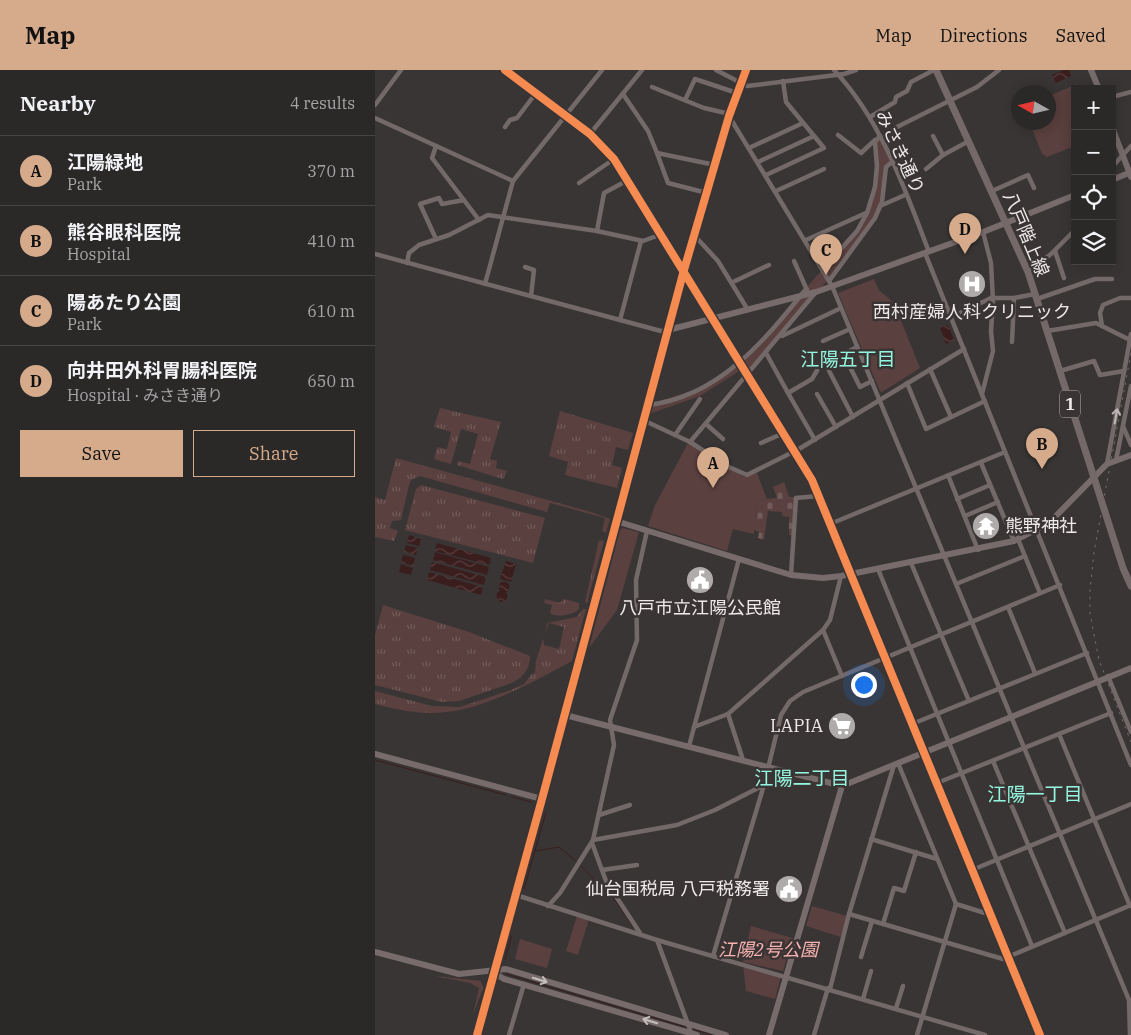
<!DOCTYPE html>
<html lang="en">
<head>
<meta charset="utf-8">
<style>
  body { margin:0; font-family:"IBM Plex Serif","Noto Sans JP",serif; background:#333030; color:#f1f3f6 }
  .controls { position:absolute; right:15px; top:15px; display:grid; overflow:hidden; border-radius:0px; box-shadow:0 2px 12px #0003 }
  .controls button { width:45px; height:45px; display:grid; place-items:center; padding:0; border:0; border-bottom:1px solid #474445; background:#2b2828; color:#f1f3f6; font:25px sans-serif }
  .compass { position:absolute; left:636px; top:15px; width:45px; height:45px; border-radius:50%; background:#2b2828; box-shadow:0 2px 12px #0003; rotate:278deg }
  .you { position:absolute; left:488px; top:614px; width:18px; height:18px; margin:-12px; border:4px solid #fff; border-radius:50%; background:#1a73e8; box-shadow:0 0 0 8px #1a73e833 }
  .badge { display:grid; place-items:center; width:32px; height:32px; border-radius:50%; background:#d6ab8b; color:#111; font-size:16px; font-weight:700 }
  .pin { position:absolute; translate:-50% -41px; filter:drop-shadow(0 1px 2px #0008) }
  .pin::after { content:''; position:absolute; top:26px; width:18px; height:15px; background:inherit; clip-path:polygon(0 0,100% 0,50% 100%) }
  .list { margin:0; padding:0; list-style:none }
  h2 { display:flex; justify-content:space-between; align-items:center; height:65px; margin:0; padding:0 20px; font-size:21px }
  h2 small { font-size:16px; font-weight:400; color:#a6a6a8 }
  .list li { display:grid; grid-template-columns:32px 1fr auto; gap:15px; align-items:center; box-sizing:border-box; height:70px; padding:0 20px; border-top:1px solid #474445 }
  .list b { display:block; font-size:19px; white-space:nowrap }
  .list p { margin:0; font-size:16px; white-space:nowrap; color:#a6a6a8 }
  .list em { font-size:16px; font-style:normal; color:#a6a6a8 }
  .actions { display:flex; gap:10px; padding:15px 20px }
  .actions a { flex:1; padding:11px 0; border:1px solid #d6ab8b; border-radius:0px; text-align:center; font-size:18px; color:#d6ab8b }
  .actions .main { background:#d6ab8b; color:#111 }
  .icon { flex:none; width:28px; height:28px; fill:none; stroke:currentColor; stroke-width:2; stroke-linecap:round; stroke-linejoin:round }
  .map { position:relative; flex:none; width:756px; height:965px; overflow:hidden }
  header { display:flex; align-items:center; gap:30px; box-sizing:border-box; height:70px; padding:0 25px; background:#d6ab8b; color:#111 }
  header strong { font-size:24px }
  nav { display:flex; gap:28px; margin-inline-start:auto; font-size:18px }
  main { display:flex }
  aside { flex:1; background:#2b2828 }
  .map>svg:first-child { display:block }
</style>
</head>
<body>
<header>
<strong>Map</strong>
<nav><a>Map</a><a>Directions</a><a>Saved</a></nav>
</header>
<main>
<aside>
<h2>Nearby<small>4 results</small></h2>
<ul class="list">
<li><span class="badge">A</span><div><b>江陽緑地</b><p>Park</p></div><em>370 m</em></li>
<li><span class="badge">B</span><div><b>熊谷眼科医院</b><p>Hospital</p></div><em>410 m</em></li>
<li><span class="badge">C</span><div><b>陽あたり公園</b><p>Park</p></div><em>610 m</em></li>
<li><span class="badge">D</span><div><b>向井田外科胃腸科医院</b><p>Hospital · みさき通り</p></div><em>650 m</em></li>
</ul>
<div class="actions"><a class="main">Save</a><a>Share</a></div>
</aside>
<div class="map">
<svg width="756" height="965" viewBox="0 0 756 965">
  <defs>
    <pattern id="grass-tufts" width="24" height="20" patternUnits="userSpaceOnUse" patternTransform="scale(1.25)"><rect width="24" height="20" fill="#5a403f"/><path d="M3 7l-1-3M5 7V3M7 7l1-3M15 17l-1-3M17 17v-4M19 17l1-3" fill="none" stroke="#725c5b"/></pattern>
    <pattern id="cemetery-stones" width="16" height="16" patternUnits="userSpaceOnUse" patternTransform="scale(1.25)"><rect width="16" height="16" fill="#5a403f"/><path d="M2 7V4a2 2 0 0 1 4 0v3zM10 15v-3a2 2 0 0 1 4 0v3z" fill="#725c5b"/></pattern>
    <pattern id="water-waves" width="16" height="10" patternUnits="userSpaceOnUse" patternTransform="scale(1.25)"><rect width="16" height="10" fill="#3a1d1d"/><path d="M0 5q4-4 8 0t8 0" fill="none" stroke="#573e3e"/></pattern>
  </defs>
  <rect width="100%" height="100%" fill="#393535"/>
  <g fill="url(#grass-tufts)">
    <polygon points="65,338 126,352 115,389 122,391 121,398 132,401 128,409 82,395 83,391 95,394 103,364 86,359 76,394 59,389 62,377 72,379 76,362 59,357"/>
    <polygon points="185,341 258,363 253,380 241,377 237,395 247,398 242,418 190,405 193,392 174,386"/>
    <polygon points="21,388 216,442 235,449 231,463 227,461 230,448 175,433 172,442 45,406 36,410 34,415 26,450 17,451 15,458 23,461 19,471 0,467 0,427 10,430"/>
    <polygon points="46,415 170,448 158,493 30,460 41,419"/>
    <polygon points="224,470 229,471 212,533 210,532"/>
    <path d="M170,529l15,4 4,-4 15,4v6c-7,6 -21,9 -29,4l2,-8 -8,-2z"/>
    <path d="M8,535l86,27 61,24c0,14 -8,23 -21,28l-50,17 -17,1 -67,-17v-50z"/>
    <path d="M208,539h3l-14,52c-41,22 -93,52 -140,52 -18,0 -39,-4 -57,-9v-13l57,15 28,1 51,-17 13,-6 8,-10 3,-1 1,-12 7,-22 1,6 15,4 5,-22 -15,-4 -4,10 2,-10 30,-6z"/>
    <polygon points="60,906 106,911 108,918 98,945 104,918 95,913"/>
  </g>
  <polygon fill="url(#cemetery-stones)" points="409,412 414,427 419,427 418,466 414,465 414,447 408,446 407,442 393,441 389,470 383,468 384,462 379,460 382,430 402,428 398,417"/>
  <g fill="#5a403f">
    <polygon points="702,14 704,19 700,19 700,76 672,87 667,84 655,53 674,52 674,26"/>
    <path d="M505,66l12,26 -4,3c-3,17 -5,37 -13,53 -12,21 -41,58 -59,74l-69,82 -3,-6 -44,28 -48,17 -6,-1 1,-7 56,-18 41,-28 112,-128c9,-14 17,-28 19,-44 2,-17 -5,-37 5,-51z"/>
    <polygon points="499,209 504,220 519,233 545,298 507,322 505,321 463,223"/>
    <polygon points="313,373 369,407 382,403 392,429 382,430 379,464 358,459 352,481 273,456 280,435"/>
    <polygon points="247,458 264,462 242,540 214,578 245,460"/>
    <polygon points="437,836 472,846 466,867 431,856"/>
    <polygon points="202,846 214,849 203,885 191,881"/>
    <polygon points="376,856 418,868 408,901 368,892"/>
    <polygon points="145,869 177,879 172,898 140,889"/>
    <polygon points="368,895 406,906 400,929 371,921"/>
  </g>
  <g fill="url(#water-waves)">
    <polygon points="689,0 694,0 696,6 681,13 677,5"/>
    <polygon points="573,255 579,270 571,274 565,258"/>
    <polygon points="34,465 46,469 44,476 32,473"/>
    <polygon points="62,473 116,488 114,495 60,481"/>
    <polygon points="31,475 43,478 41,485 29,482"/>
    <polygon points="60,482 114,497 112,505 58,490"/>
    <polygon points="28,485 40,488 38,496 26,492"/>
    <polygon points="131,491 141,494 136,512 125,509"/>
    <polygon points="57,492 111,507 109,515 55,500"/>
    <polygon points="26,494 38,498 36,505 24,502"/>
    <polygon points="54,502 108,517 106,525 52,510"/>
    <circle cx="129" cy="517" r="5.5"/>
    <circle cx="127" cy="526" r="5.5"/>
  </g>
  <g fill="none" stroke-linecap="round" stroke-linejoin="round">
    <g stroke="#3a1d1d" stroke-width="1">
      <polyline points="0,690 131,725"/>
      <polyline points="137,727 156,732"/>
      <polyline points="160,780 162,781 184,777 202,792"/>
      <polyline points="206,796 240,830 259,858"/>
      <polyline points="149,819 171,742"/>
      <polyline points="130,889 137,865"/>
      <polyline points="131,904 310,957"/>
      <polyline points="317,959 337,965"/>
    </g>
    <g stroke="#746969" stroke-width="4.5">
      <polyline points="341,0 372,16 469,4 481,0"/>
      <path d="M459,0c47,50 71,119 95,182"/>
      <polyline points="277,17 329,38 355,44"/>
      <polyline points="248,24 273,61 282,83 340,95"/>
      <polyline points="737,27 756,22"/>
      <polyline points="310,30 320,9 362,23"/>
      <polyline points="0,35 26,0"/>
      <polyline points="354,46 457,216 754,930 755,965"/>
      <polyline points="495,47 520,32 521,27 532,21 536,12 559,0"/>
      <polyline points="0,48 138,111"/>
      <polyline points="130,57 135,50 142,48 161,23"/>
      <polyline points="518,59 602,17 624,0"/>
      <polyline points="215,64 267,0"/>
      <polyline points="463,65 486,83 500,70"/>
      <polyline points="558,66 568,85"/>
      <polyline points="61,76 57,88 104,150"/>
      <polyline points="374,78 428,53"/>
      <polyline points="282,83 293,113 332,123"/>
      <polyline points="383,92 439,66"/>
      <polyline points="737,97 756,76"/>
      <polyline points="551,99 568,85 594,71"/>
      <polyline points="391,105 449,78 411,32 408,11"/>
      <polyline points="204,113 239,89"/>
      <polyline points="401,121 449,99"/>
      <polyline points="617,121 653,105 659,118"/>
      <polyline points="505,136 530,125"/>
      <polyline points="222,161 229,123 253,110"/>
      <polyline points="319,165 343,191 373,240"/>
      <polyline points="61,169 45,134 64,128 67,134 89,130"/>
      <polyline points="431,170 491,143"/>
      <polyline points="680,181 689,208"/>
      <polyline points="550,183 756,695"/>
      <polyline points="0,184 286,261 293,260"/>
      <polyline points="419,191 432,220"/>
      <polyline points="32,193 34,183 44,175 74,165 113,145 222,161 268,171 287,164"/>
      <polyline points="150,197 159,200 156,226"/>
      <polyline points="448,199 482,161 492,143 500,117 502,96 500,72 505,66"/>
      <polyline points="653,202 676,184 700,160"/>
      <polyline points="454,211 500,148 507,132 511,97 517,92"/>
      <polyline points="358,212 394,195"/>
      <polyline points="110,214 138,111 227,0"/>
      <polyline points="662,229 720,209 737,209"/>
      <polyline points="585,243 616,228 639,228 660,224"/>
      <polyline points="245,250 266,171"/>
      <polyline points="727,256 725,243 728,235 745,228 756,228"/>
      <polyline points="672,261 721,253 755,270"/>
      <polyline points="407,266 466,238"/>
      <polyline points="448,271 475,259"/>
      <polyline points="637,272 639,228"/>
      <polyline points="391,283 413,323 437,309 444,297 482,277"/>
      <polyline points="468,283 485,317 497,311"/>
      <polyline points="450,293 478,347"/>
      <polyline points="555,299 576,347"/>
      <polyline points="685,301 719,291 725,305 749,301"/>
      <polyline points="532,313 551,359 610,331"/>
      <polyline points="413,323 440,370"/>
      <polyline points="442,324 461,357"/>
      <polyline points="607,324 618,281 616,261 618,231 616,193 608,162"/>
      <path d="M272,335c71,-7 118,-65 159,-116"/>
      <polyline points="268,350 315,372 354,397 372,405 424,379 589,279"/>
      <polyline points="331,354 348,369"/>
      <polyline points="748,356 756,375"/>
      <polyline points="300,365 325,329"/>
      <polyline points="315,372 441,222"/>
      <polyline points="386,373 409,363"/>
      <polyline points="741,390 756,316"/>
      <polyline points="606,393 639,471"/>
      <polyline points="732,394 756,264"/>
      <polyline points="573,405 603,480"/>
      <polyline points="582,429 615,415"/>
      <polyline points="590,446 623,432"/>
      <polyline points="455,454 630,382"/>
      <polyline points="643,469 665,523"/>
      <polyline points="536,493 594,631"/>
      <polyline points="503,499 657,876"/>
      <polyline points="416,505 421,428 443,426"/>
      <polyline points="581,514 650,486"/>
      <polyline points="633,537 660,603"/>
      <polyline points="448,560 467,606"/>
      <polyline points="733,606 756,662"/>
      <polyline points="353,644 368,690"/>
      <polyline points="537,654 712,583"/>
      <polyline points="319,657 353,644 448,560 455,550 466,506"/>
      <polyline points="684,664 755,836"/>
      <polyline points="314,676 364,489"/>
      <polyline points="618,691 690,863"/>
      <polyline points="523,693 581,834 542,965"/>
      <polyline points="562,713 736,643"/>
      <polyline points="224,745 255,735"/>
      <polyline points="496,769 562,789"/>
      <polyline points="218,770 302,755 340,740 389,715"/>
      <polyline points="217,773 231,811 265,863"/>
      <polyline points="227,800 262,795"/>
      <polyline points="597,800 756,734"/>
      <polyline points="141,825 282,870 610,965"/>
      <polyline points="581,834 610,843 614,842"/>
      <polyline points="173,836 185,823 218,770 239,675 235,650 262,570 261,510 272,461"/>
      <polyline points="474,844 628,889 756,835"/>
      <polyline points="508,854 519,818 529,821 541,782"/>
      <polyline points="282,870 317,965"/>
      <polyline points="338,886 389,715 406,645 415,631 428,622 685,515"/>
      <polyline points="486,887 497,851"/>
      <polyline points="455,919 474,844 519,695"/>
      <polyline points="488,929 496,901"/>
      <polyline points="521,938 528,916"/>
      <polyline points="134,965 149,914"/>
      <polyline points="439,965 453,918"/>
    </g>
    <g stroke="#776b6b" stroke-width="6">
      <polyline points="130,0 215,64 239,89 437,410 665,965"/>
      <polyline points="716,0 724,19"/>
      <polyline points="737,57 756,107"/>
      <polyline points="737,110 756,102"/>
      <polyline points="293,260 441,222 608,162 700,125"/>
      <polyline points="241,451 416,505 448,508 466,506 639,471 674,453 732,394 756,385"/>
      <polyline points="190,645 467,716 756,598"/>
      <polyline points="0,684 167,729"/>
      <polyline points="0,882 84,904 131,899 351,965"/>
      <polyline points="118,902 129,909 322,965"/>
      <polyline points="102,965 167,729 309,200 354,46 371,0"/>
      <polyline points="394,965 467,716"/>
    </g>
    <polyline stroke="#756868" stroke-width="7" points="561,0 653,202 748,498 756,516"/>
    <polyline stroke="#756d6d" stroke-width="1" stroke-dasharray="2.5 5" stroke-linecap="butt" points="756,283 719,482 715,520 715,544 724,590 756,672"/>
    <defs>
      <g id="cycleway">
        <polyline points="130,0 215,64 239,89 437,410 665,965"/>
        <polyline points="102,965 167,729 309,200 354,46 371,0"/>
      </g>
    </defs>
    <use href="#cycleway" stroke="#3a3434" stroke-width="11"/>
    <use href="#cycleway" stroke="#f68b52" stroke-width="8"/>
  </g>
  <defs><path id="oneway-shaft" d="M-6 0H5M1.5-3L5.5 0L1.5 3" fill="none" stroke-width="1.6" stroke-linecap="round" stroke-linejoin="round" transform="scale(1.25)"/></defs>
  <use stroke="#bdb6b6" href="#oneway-shaft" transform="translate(741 346) rotate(-80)"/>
  <g stroke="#c4bebe">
    <use href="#oneway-shaft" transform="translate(165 910) rotate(17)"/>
    <use href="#oneway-shaft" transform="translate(275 951) rotate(-163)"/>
  </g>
  <defs>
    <symbol id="hospital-disc" viewBox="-11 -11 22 22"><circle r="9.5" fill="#afabab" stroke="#3a3434"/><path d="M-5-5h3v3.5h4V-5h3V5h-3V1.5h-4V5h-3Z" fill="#fff"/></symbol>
    <symbol id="temple-disc" viewBox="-11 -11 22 22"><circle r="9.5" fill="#afabab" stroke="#3a3434"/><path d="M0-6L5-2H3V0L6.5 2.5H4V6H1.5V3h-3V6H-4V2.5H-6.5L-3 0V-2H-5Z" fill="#fff"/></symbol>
    <symbol id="civic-disc" viewBox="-11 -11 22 22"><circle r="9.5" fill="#afabab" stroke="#3a3434"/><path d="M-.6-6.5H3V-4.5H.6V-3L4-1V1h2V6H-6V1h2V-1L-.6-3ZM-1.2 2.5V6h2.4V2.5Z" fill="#fff"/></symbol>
    <symbol id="supermarket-disc" viewBox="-11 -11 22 22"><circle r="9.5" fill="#afabab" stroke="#3a3434"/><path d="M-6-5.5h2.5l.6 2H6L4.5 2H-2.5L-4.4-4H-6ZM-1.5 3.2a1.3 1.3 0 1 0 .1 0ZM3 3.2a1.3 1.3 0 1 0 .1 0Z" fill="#fff"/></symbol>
  </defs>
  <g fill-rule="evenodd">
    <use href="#hospital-disc" x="581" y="198" width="32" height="32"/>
    <use href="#temple-disc" x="595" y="440" width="32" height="32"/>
    <use href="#civic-disc" x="309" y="494" width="32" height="32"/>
    <use href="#supermarket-disc" x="451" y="640" width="32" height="32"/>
    <use href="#civic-disc" x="398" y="803" width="32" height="32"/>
  </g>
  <g text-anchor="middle" stroke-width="5" stroke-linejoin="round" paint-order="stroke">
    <rect fill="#3a3434" stroke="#b8b3b3" stroke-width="1" x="685" y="320.5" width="20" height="27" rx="4"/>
    <g font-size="16" font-weight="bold" fill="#eeeaea">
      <text x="695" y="340">1</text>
    </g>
    <g font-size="18" fill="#eeeaea" stroke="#3a3434">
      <text transform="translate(525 82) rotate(65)" y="6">みさき通り</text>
      <text transform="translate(651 164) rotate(67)" y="6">八戸階上線</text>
    </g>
    <g font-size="18" fill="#eeeaea" stroke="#3a3434">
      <text x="597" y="248">西村産婦人科クリニック</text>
      <text x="630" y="462" text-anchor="start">熊野神社</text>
      <text x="325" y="544">八戸市立江陽公民館</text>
      <text x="448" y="662" text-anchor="end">LAPIA</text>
      <text x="395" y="825" text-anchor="end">仙台国税局 八戸税務署</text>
    </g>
    <g font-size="18" font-style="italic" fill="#f8b3b1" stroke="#3a3434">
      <text x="393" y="886">江陽2号公園</text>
    </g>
    <g font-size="19" fill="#93f7df" stroke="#3a3434">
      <text x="473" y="296">江陽五丁目</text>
      <text x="427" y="715">江陽二丁目</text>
      <text x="660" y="731">江陽一丁目</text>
    </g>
  </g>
</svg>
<div class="controls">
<button>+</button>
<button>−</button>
<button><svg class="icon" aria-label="locate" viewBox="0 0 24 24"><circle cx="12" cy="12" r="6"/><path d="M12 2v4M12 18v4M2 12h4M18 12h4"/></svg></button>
<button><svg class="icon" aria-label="layers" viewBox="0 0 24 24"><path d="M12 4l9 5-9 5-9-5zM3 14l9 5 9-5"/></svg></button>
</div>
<svg class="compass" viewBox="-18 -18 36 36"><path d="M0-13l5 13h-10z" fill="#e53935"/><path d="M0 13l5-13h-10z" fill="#a6a6a8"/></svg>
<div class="you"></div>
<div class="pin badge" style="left:338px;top:418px">A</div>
<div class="pin badge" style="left:667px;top:399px">B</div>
<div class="pin badge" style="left:451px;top:205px">C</div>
<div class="pin badge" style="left:590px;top:184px">D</div>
</div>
</main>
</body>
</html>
